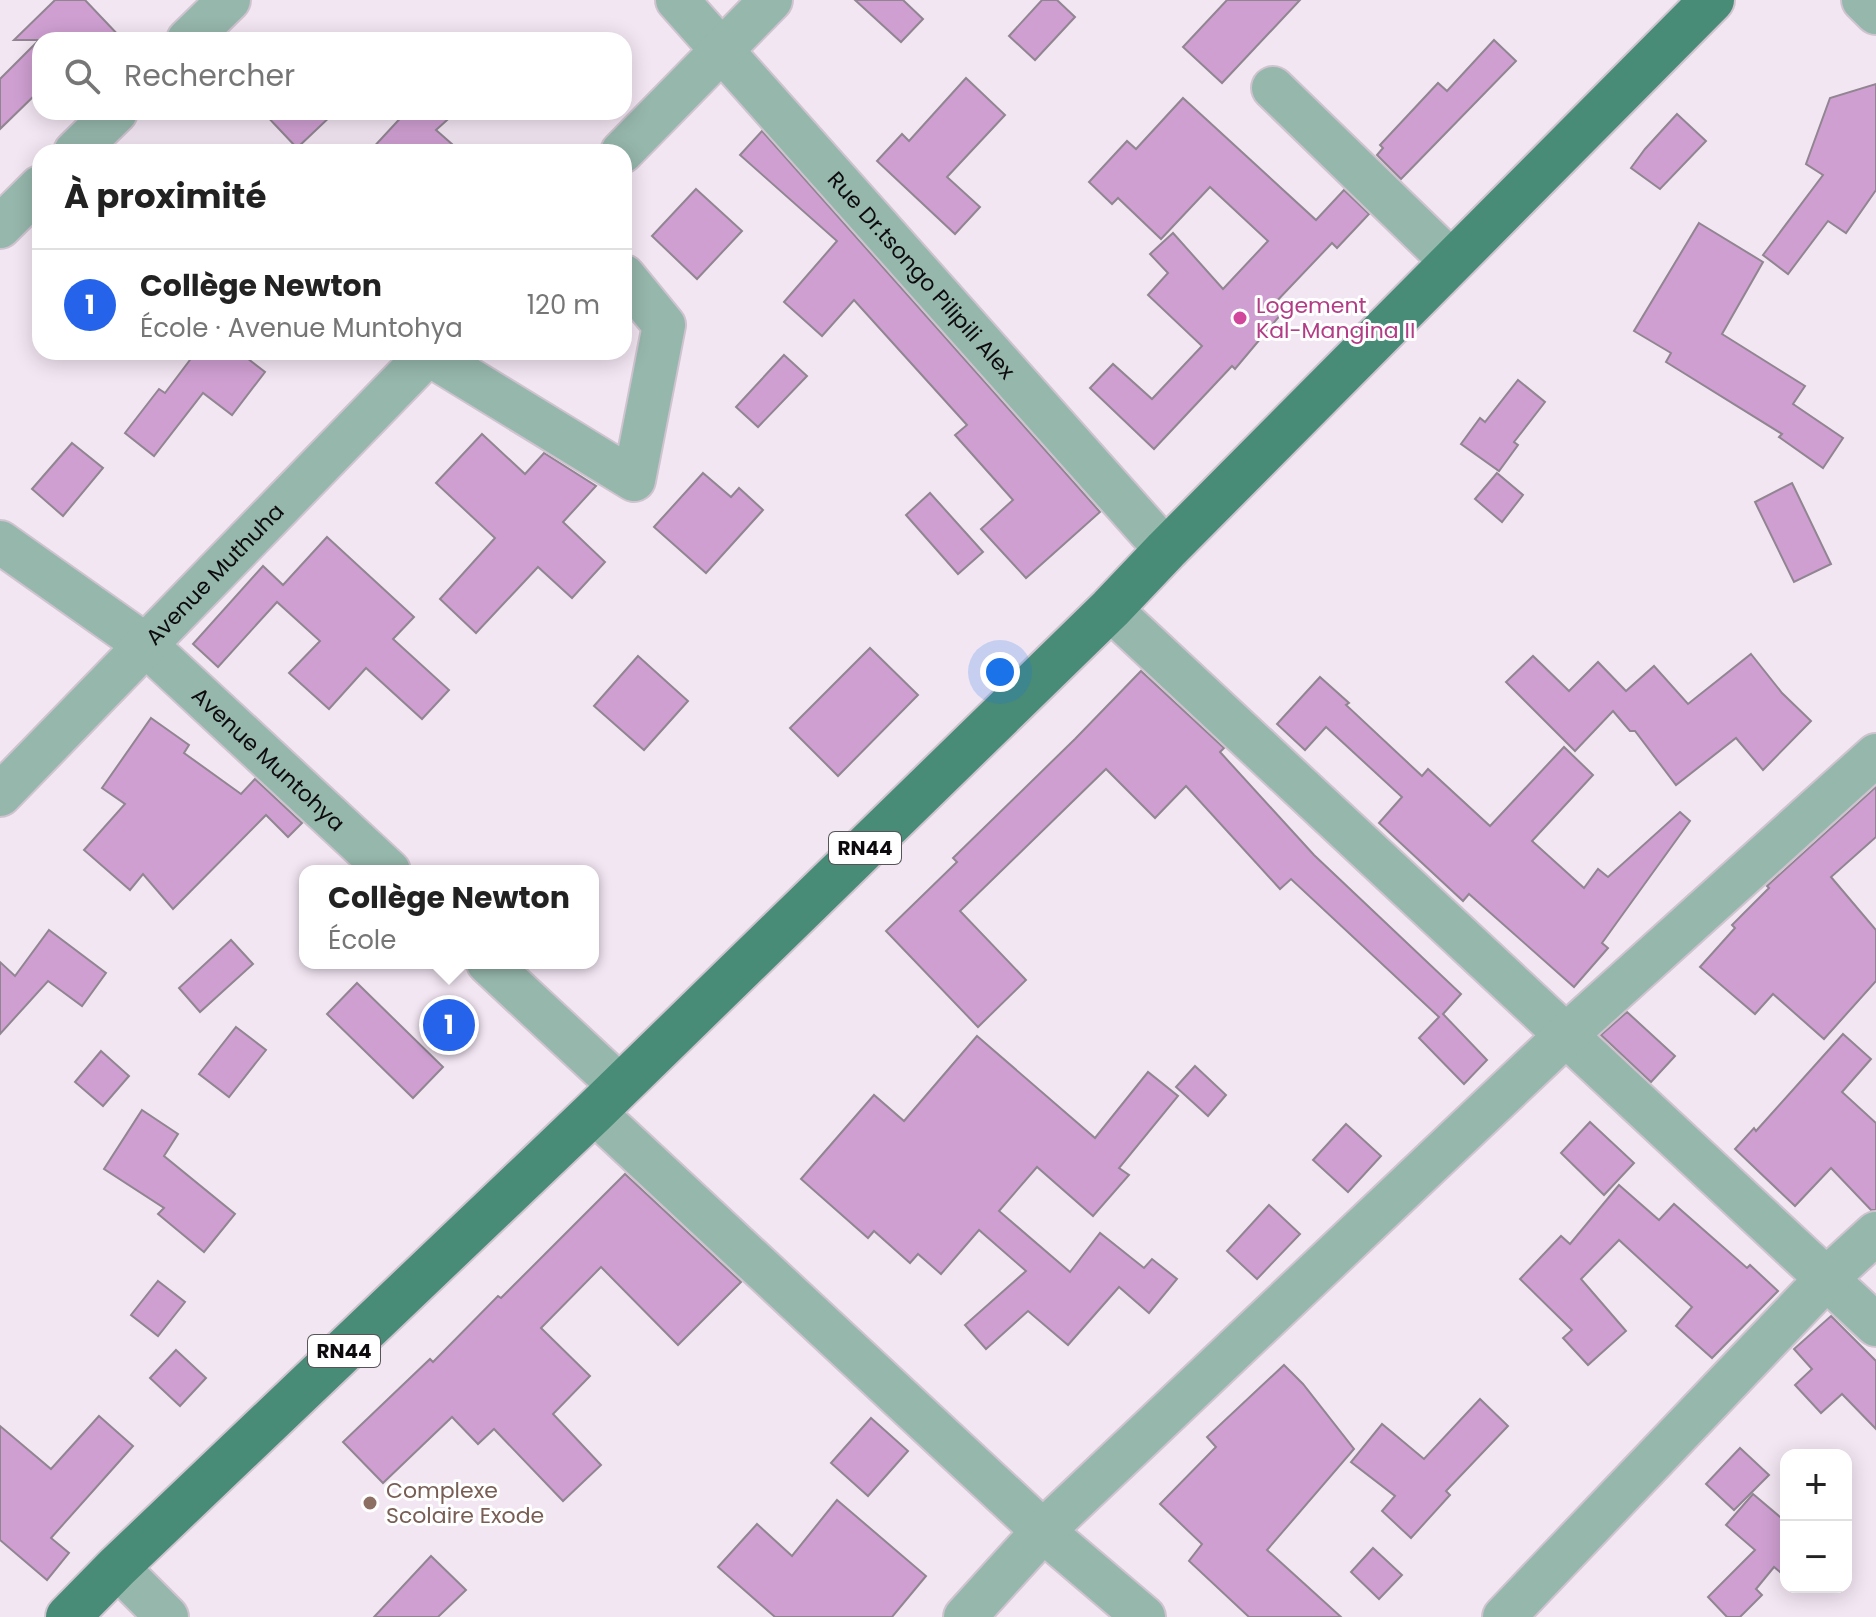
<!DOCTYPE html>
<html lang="fr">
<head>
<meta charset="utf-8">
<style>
  body { margin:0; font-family:Poppins,sans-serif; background:#f2f2f2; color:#222 }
  .controls { position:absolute; right:24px; bottom:24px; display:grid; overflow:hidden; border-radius:16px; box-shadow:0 4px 20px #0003 }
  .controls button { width:72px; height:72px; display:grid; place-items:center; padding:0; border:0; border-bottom:2px solid #e0e0e0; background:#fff; color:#222; font:40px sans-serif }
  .you { position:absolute; left:1000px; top:672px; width:28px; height:28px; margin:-20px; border:6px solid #fff; border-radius:50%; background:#1a73e8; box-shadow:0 0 0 12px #1a73e833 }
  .badge { display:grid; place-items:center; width:52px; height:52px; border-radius:50%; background:#2563eb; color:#fff; font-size:26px; font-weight:700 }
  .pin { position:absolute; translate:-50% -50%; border:4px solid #fff; box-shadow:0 2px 8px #0006 }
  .popup { position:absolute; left:299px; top:865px; width:300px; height:104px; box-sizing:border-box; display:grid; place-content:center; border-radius:16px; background:#fff; filter:drop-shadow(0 2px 6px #0005); font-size:26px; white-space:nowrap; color:#767676 }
  .popup b { font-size:30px; color:#222 }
  .popup::after { content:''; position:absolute; left:50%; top:100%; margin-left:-16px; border:16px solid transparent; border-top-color:#fff }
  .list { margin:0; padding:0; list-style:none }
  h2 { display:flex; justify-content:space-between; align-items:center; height:104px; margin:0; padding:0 32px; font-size:34px }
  h2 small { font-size:26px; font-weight:400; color:#767676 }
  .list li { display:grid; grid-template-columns:52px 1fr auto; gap:24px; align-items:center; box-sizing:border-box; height:112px; padding:0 32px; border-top:2px solid #e0e0e0 }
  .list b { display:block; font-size:30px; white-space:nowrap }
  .list p { margin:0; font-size:26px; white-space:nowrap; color:#767676 }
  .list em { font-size:26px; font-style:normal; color:#767676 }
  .icon { flex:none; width:44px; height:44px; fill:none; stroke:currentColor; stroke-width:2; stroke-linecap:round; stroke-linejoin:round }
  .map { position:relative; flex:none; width:1876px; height:1617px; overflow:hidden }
  .search { position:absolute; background:#fff; box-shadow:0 4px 20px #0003; left:32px; top:32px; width:600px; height:88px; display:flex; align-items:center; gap:20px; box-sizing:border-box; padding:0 28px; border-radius:24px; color:#767676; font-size:30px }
  .panel { position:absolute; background:#fff; box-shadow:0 4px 20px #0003; left:32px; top:144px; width:600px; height:216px; border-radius:24px }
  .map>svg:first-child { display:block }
</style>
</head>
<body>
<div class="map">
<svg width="1876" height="1617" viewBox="0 0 1876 1617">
  <rect width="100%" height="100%" fill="#f2e6f3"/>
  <g fill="#cf9fd2" stroke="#908591" stroke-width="2">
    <polygon points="55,0 85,0 123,40 40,40 40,90 0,129 0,79 39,40 14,40"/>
    <polygon points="855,0 903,0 923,19 901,42"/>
    <polygon points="1042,0 1057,0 1075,17 1035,60 1009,36"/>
    <polygon points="1227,0 1300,0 1222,83 1183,47"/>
    <polygon points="1494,40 1516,61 1401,179 1377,155 1383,148 1380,145 1438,83 1447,91"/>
    <polygon points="966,78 1005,115 947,177 980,207 955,234 877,161 902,134 909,141"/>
    <polygon points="1876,84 1876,190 1846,233 1828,221 1788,274 1763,255 1823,175 1806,164 1830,98"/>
    <polygon points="1183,98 1316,220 1344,190 1369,214 1337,248 1332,243 1273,305 1282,313 1235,369 1232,366 1154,449 1090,388 1113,364 1152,399 1202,346 1148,295 1168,273 1150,254 1173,233 1223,289 1268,241 1210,187 1161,239 1118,198 1112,204 1089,182 1127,141 1136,149"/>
    <polygon points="263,112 335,112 297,148"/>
    <polygon points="406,112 456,112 436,130 461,152 369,152"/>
    <polygon points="1677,114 1706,141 1660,189 1631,168 1645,149"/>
    <polygon points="762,131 1100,512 1026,578 981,529 1013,500 955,435 967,425 854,300 822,336 784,302 837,241 740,155"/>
    <polygon points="696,189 742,231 697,279 652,236"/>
    <polygon points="1699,223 1763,262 1722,334 1805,386 1793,404 1843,438 1823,468 1779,437 1782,434 1666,362 1671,353 1634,331"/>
    <polygon points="196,352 239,352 265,372 232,415 203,393 154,456 125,433 159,389 165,393"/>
    <polygon points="784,355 807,376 758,427 736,407"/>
    <polygon points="1518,380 1545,402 1514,442 1518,445 1499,471 1461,444 1480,418 1485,422"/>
    <polygon points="482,434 525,474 544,453 596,486 563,522 605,562 572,598 538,567 476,633 440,599 495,538 436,483"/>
    <polygon points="72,443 103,468 63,516 32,489"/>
    <polygon points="703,473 731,497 739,488 763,510 706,573 654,527"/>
    <polygon points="1497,473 1523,495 1502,522 1475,499"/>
    <polygon points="1792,483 1831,564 1794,582 1755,502"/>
    <polygon points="930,493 983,552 958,574 906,515"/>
    <polygon points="327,537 414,617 393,639 449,690 422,719 366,668 329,709 289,673 320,641 277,602 218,667 193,644 263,566 283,585"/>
    <polygon points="870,648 918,695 838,776 790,728"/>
    <polygon points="1751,654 1782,693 1811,721 1763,770 1736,738 1676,785 1635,731 1630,731 1613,711 1575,751 1506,682 1533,656 1569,691 1598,662 1626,691 1654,666 1688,704"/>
    <polygon points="638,656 688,701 644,750 594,706"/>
    <polygon points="1141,671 1224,748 1220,752 1314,855 1461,994 1443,1014 1487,1060 1464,1084 1419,1038 1439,1017 1291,879 1280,889 1186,786 1155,818 1106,769 960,911 1026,980 978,1027 886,931 957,862 953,858 1075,739"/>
    <polygon points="1320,677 1349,703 1346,705 1422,776 1428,769 1490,826 1564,747 1593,775 1532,841 1584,888 1598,869 1608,877 1680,812 1690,821 1602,943 1608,948 1574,987 1469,894 1463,901 1379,823 1402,797 1326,727 1305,750 1277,724"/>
    <polygon points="151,718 189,745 184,753 241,794 255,779 302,823 288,837 266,815 173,909 143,874 130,890 84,850 125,804 102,788"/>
    <polygon points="1876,787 1876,837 1831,877 1876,930 1876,981 1824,1039 1773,994 1755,1014 1700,967 1735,928 1732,925 1769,888 1767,886"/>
    <polygon points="49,930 106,973 82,1006 48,981 0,1034 0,962 15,976"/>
    <polygon points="231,940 253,964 200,1012 179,988"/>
    <polygon points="357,983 443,1067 413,1098 327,1014"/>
    <polygon points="1627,1012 1675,1056 1651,1082 1601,1035"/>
    <polygon points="236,1027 266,1050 229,1097 199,1074"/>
    <polygon points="1843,1034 1871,1059 1842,1092 1876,1123 1876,1210 1871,1210 1831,1168 1795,1206 1735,1149 1754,1128 1756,1131"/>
    <polygon points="977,1036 1095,1138 1148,1072 1178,1096 1119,1168 1129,1175 1093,1216 1037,1167 999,1211 1070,1272 1100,1233 1144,1268 1152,1259 1177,1279 1149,1313 1119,1287 1068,1345 1028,1311 986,1349 965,1325 1026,1271 979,1230 941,1274 918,1254 910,1263 874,1231 868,1238 801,1179 874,1095 904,1121"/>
    <polygon points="101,1051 129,1076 103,1106 75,1082"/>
    <polygon points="1195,1066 1226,1095 1208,1116 1176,1087"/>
    <polygon points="142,1110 178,1134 164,1156 235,1214 204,1252 158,1214 164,1208 104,1169"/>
    <polygon points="1590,1122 1634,1163 1604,1195 1561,1153"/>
    <polygon points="1346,1124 1381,1156 1348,1192 1313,1160"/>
    <polygon points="625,1174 741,1282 678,1345 601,1267 541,1328 590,1376 553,1414 601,1465 563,1501 494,1429 478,1444 452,1417 383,1483 343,1442 430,1359 433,1362 498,1296 501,1298"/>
    <polygon points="1619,1185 1659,1220 1674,1204 1747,1268 1750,1265 1778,1291 1712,1358 1676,1326 1692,1307 1619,1240 1581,1279 1626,1331 1588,1365 1563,1338 1572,1330 1520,1279 1561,1236 1570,1244"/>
    <polygon points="1269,1205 1300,1234 1257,1279 1227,1251"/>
    <polygon points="158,1281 185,1302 158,1336 131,1315"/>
    <polygon points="1831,1316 1876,1361 1876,1429 1842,1394 1821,1413 1795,1385 1812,1369 1794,1349"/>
    <polygon points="176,1350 206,1378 180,1406 150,1378"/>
    <polygon points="1284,1365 1303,1384 1354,1449 1267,1550 1341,1617 1249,1617 1189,1561 1202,1544 1160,1504 1216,1447 1207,1437"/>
    <polygon points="1480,1399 1508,1426 1446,1491 1450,1495 1411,1538 1382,1511 1395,1496 1351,1462 1382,1424 1424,1459"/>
    <polygon points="99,1416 133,1446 51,1538 69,1553 47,1580 0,1540 0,1426 51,1469"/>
    <polygon points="871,1418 908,1451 868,1496 831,1463"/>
    <polygon points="1740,1448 1769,1475 1734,1510 1706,1484"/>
    <polygon points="1753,1494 1786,1522 1786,1577 1774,1567 1756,1589 1762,1595 1740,1617 1727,1617 1708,1597 1755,1550 1726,1525"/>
    <polygon points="837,1500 926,1576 892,1617 775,1617 718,1567 757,1524 792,1556"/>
    <polygon points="1373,1548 1402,1575 1379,1599 1351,1572"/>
    <polygon points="431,1556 466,1590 438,1617 374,1617"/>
  </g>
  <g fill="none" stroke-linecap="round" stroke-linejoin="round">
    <defs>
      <g id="minor">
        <path id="s1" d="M677,0l489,550"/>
        <polyline points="1863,0 1876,13"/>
        <polyline points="188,40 229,0"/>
        <polyline points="1273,88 1452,262"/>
        <polyline points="75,152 116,112"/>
        <polyline points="622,152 771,0"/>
        <polyline points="0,227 40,187"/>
        <polyline points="428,354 634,480 664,325 624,276"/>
        <path id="s2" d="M0,542l147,104 242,225"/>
        <polyline points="1110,609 1876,1325"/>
        <path id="s3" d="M0,795l430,-443"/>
        <polyline points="488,963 620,1086"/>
        <polyline points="594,1112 1043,1531 1144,1617"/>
        <polyline points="117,1567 167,1617"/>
        <polyline points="965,1617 1043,1531 1565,1036 1876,755"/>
        <polyline points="1504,1617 1827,1278 1876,1233"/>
      </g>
      <polyline id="major" points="68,1617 117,1567 594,1112 1110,609 1166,550 1712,0"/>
    </defs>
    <use href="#minor" stroke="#cec3cf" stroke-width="46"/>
    <use href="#major" stroke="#cec3cf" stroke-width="48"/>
    <use href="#minor" stroke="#96b7ac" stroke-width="42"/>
    <use href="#major" stroke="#488b77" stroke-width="44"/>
  </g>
  <circle fill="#d1479c" stroke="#fff" stroke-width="3" cx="1240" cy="318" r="8"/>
  <circle fill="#8d6e63" stroke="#fff" stroke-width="3" cx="370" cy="1503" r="8"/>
  <g text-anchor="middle" stroke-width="6" stroke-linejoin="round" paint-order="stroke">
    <g fill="#fff" stroke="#565457" stroke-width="2">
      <rect x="829" y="832" width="72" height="32" rx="6"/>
      <rect x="308" y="1335" width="72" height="32" rx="6"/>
    </g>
    <g font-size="20" font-weight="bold" fill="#0e0b0f">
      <text x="865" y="855">RN44</text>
      <text x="344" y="1358">RN44</text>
    </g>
    <g font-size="22" fill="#0e0b0f" stroke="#fff">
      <text dy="8" stroke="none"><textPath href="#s1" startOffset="368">Rue Dr.tsongo Pilipili Alex</textPath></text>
      <text dy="8" stroke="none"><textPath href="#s3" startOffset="308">Avenue Muthuha</textPath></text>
      <text dy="8" stroke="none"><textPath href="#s2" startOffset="346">Avenue Muntohya</textPath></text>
    </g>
    <g font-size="22" fill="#b23c85" stroke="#fff" text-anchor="start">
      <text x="1256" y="313">Logement<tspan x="1256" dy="25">Kal-Mangina II</tspan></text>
    </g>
    <g font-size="22" fill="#785e54" stroke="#fff" text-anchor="start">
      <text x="386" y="1498">Complexe<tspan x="386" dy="25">Scolaire Exode</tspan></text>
    </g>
  </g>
</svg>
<div class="controls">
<button>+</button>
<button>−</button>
</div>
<div class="you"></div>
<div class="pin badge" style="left:449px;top:1025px">1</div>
<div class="popup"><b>Collège Newton</b>École</div>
<div class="search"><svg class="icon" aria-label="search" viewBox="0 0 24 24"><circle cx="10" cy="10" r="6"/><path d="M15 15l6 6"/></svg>Rechercher</div>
<section class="panel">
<h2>À proximité<small></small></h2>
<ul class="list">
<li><span class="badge">1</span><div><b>Collège Newton</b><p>École · Avenue Muntohya</p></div><em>120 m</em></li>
</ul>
</section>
</div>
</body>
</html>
